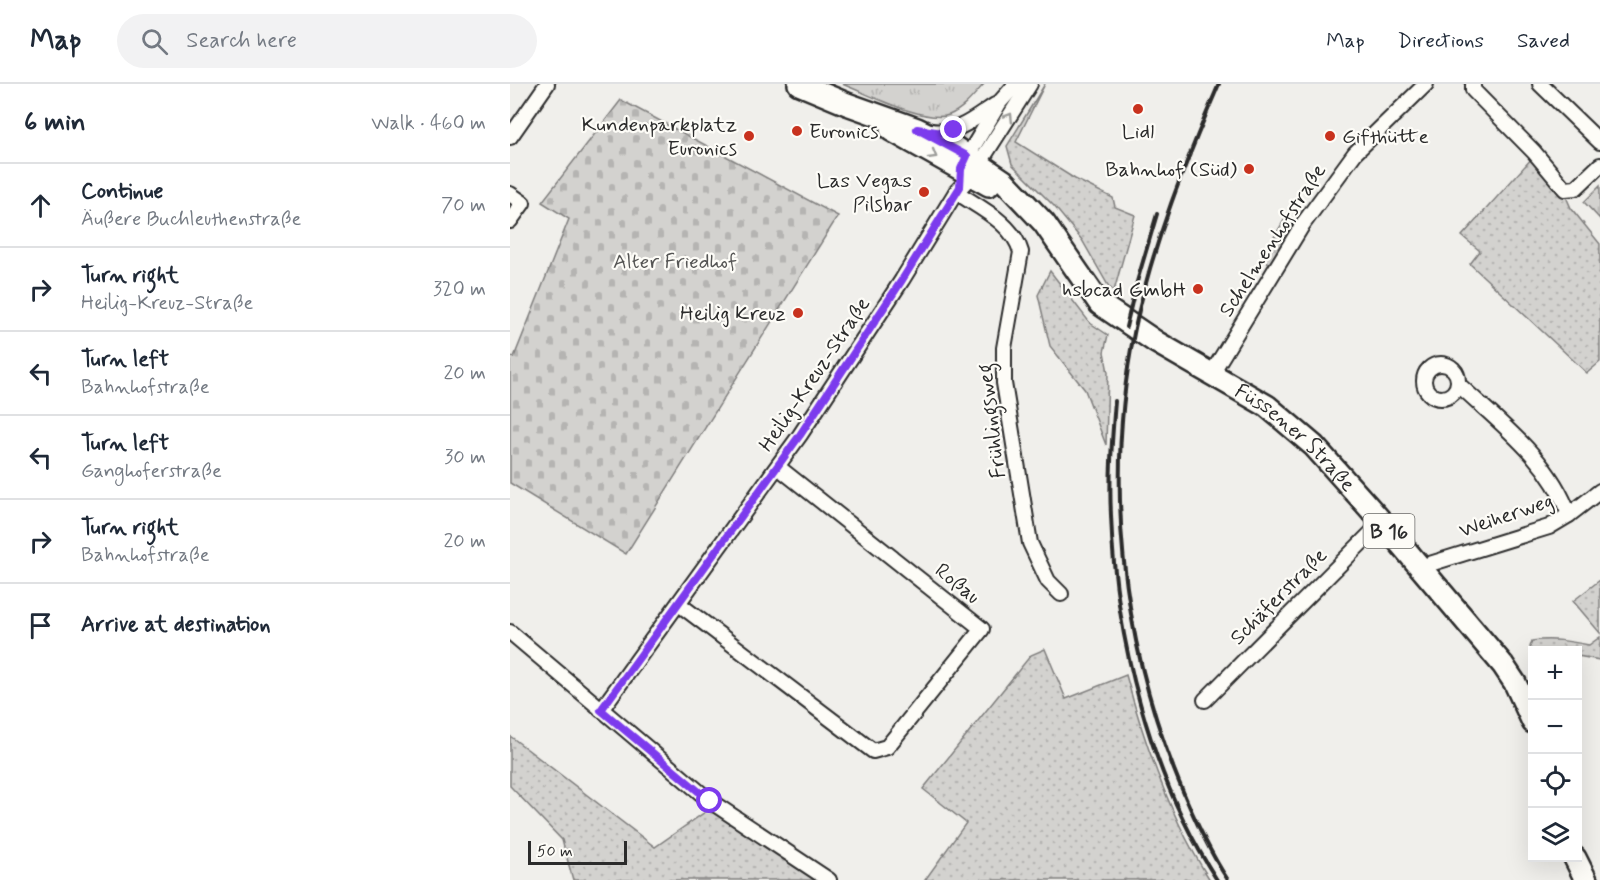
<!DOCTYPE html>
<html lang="en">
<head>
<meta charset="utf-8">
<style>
  body { margin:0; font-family:Mynerve,sans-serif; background:#f2f2f3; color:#1f2937 }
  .controls { position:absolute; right:18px; bottom:18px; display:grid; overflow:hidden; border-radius:0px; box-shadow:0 6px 24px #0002 }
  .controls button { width:54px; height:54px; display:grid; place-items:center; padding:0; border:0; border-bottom:2px solid #e0e1e3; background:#fff; color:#1f2937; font:30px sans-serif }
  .scale { position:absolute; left:18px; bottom:15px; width:99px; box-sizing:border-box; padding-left:6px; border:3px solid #2b2b2b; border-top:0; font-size:16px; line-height:21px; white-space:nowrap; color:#2b2b2b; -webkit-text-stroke:4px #fdfcf7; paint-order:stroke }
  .stop { position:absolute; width:18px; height:18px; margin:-14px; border:4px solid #7c3aed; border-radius:50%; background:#fff }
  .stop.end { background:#7c3aed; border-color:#fff; box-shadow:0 2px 6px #0008 }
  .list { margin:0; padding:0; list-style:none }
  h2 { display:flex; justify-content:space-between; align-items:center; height:78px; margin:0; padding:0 24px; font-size:26px }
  h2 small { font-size:20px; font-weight:400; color:#747a83 }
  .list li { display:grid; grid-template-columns:39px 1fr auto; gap:18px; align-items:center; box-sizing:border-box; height:84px; padding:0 24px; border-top:2px solid #e0e1e3 }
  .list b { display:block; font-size:22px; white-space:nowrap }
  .list p { margin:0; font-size:20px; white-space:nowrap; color:#747a83 }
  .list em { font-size:20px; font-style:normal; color:#747a83 }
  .icon { flex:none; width:33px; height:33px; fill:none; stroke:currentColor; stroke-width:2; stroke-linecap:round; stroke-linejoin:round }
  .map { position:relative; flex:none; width:1090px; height:796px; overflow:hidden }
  header { display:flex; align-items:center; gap:36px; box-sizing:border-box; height:84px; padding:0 30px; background:#fff; border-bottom:2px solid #e0e1e3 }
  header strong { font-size:28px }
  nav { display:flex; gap:33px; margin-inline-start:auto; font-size:21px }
  .search { width:420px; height:54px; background:#f2f2f3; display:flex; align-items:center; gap:15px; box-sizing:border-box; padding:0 21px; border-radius:33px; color:#747a83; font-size:22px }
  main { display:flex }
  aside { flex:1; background:#fff }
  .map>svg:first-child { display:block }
</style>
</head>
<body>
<header>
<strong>Map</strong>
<div class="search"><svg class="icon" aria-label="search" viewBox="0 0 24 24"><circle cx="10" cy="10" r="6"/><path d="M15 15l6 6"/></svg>Search here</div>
<nav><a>Map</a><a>Directions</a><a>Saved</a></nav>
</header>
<main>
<aside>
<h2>6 min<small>Walk · 460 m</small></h2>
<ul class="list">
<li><svg class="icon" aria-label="ahead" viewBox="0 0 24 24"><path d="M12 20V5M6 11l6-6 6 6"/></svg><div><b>Continue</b><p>Äußere Buchleuthenstraße</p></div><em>70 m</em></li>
<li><svg class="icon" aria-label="right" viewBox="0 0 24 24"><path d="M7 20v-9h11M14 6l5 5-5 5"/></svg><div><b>Turn right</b><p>Heilig-Kreuz-Straße</p></div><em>320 m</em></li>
<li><svg class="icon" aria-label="left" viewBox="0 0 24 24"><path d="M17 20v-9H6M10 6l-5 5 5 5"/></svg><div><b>Turn left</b><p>Bahnhofstraße</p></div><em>20 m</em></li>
<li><svg class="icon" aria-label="left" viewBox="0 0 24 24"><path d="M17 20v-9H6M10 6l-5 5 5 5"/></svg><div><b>Turn left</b><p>Ganghoferstraße</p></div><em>30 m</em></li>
<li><svg class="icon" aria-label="right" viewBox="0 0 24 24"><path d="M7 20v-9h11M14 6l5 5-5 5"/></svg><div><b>Turn right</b><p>Bahnhofstraße</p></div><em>20 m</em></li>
<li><svg class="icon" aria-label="arrive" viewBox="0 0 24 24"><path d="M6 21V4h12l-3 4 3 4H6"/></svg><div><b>Arrive at destination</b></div></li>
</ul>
</aside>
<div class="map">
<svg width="1090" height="796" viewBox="0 0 1090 796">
  <defs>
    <pattern id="grass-dots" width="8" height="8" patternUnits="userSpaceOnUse" patternTransform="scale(1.5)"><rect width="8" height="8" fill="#d3d2cf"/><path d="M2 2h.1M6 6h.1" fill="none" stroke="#b5b4b2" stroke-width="1.8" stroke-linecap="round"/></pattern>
    <pattern id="cemetery-stones" width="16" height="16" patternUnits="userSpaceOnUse" patternTransform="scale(1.5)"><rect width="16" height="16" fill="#d3d2cf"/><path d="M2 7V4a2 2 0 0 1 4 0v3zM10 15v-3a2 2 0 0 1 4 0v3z" fill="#b5b4b2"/></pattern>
    <pattern id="park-tufts" width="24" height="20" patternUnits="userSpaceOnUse" patternTransform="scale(1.5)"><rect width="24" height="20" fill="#d3d2cf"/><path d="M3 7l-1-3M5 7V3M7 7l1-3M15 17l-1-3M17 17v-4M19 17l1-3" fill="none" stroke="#b5b4b2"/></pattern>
  </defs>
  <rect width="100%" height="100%" fill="#f0efeb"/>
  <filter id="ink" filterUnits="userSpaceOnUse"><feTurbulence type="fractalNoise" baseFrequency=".0167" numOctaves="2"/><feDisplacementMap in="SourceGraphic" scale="12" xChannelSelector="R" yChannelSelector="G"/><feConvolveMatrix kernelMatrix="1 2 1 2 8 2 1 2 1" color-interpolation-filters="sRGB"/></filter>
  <g filter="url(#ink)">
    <g fill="url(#grass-dots)" stroke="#7f7e7d" stroke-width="1.5">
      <polygon points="535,0 506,58 565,95 603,114 605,123 625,131 604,207 599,203 572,156 544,122 502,80 497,62"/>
      <polygon points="1023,73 1053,106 1061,124 1090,160 1090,278 1077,289 960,180 970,167 952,152"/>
      <polygon points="776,133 784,138 760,180 751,175"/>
      <polygon points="540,187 580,239 598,251 594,268 598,288 596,361 575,306 540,262 528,211"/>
      <polygon points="1090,496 1090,549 1063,517"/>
      <path d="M1090,553v23l-22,-4v-6c-16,0 -31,-1 -46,1l-2,-4 2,-6c20,-3 37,0 57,4z"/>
      <path d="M535,565l21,50 60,-24c18,67 46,146 84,205h-285l41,-57 -43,-34 108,-134z"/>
      <polygon points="0,652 145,763 201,724 311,796 63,796 52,756 0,702"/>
    </g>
    <polygon fill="url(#cemetery-stones)" stroke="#7f7e7d" stroke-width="1.5" points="111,16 328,132 116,470 0,399 0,272 4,273 59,135 32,118"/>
    <g fill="url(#park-tufts)" stroke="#7f7e7d" stroke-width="1.5">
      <path d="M332,0h142c-10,11 -20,25 -35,31 -23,9 -83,-22 -107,-31z"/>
      <polygon points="1090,102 1090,135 1074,118"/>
    </g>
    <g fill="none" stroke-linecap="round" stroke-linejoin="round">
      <defs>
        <g id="street">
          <polyline points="963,0 963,6 1024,68 1055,105 1066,104 1090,81"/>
          <polyline points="1030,0 1090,58"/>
          <path d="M420,47c26,4 44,-12 65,-26"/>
          <polyline points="0,53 37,0"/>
          <polyline points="454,78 490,18 506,0"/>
          <path d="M446,108c24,16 57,31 65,60l-17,96v35l26,160 18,38 13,13"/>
          <polyline points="0,110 13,119 0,137"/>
          <circle cx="931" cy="297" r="17"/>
          <polyline points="702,289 793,140 845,69 916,0"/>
          <path d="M948,300c42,39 92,76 111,131"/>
          <polyline points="910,483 1039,443 1059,431 1090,407"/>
          <polyline points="169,520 363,667 377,663 472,545 268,383"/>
          <polyline points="0,548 200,717 319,796"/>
          <polyline points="695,616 872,438"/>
          <polyline points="91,626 290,351 392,196 446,108 462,91 520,0"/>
        </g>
        <g id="primary">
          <path id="s1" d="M289,0l48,20 70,25 37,18 50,34 40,42 56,81 56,38 111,64 47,40 68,76 121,143 12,18 18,39"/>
          <polyline points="381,46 479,101"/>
          <polyline points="1065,774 1076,796"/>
        </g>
      </defs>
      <use href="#street" stroke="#2b2b2b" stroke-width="18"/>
      <use href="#primary" stroke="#2b2b2b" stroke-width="26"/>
      <use href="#street" stroke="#fdfcf7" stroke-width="14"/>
      <use href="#primary" stroke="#fdfcf7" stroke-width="21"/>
      <g stroke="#2b2b2b" stroke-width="4">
        <path d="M709,0c-34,79 -66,159 -84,244 -31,152 -14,312 44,454 14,34 29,68 49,98"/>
        <polyline points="616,243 626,201 647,130"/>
        <path d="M605,317c-3,38 -6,76 -4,114 4,123 39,261 106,365"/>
      </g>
    </g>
    <defs><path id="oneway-chevron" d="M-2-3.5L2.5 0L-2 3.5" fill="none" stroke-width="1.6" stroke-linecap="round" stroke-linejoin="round" transform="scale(1.5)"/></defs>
    <g stroke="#9e9e9b">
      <use href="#oneway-chevron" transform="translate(499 33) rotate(-58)"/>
      <use href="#oneway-chevron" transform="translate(423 71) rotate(30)"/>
    </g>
  </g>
  <g fill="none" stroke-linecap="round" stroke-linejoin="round" filter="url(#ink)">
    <polyline stroke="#7c3aed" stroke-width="8" points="200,717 91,626 290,351 392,196 450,103 451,85 457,72 407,45 432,49 444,46"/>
  </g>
  <g fill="#c8321e" stroke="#fdfcf7" stroke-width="2">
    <circle cx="628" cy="25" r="6"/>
    <circle cx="287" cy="47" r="6"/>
    <circle cx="239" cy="52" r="6"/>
    <circle cx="820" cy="52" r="6"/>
    <circle cx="739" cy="85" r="6"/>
    <circle cx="414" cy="108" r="6"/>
    <circle cx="688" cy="205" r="6"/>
    <circle cx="288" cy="229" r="6"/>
  </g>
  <g text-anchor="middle" stroke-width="4.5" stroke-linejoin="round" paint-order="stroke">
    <rect fill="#fdfcf7" stroke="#6a6a68" stroke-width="1.5" x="853.5" y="430" width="51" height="34" rx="4.5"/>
    <g font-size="20" font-weight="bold" fill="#2b2b2b">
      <text x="879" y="454">B 16</text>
    </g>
    <g font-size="21" fill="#2b2b2b" stroke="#fdfcf7" text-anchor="end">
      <text x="227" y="47">Kundenparkplatz<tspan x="227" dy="24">Euronics</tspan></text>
      <text x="299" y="54" text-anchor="start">Euronics</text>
      <text x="628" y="54" text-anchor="middle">Lidl</text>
      <text x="832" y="59" text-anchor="start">Gifthütte</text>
      <text x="727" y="92">Bahnhof (Süd)</text>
      <text x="402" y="103">Las Vegas<tspan x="402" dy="24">Pilsbar</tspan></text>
      <text x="676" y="212">hsbcad GmbH</text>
      <text x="276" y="236">Heilig Kreuz</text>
    </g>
    <g font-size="21" fill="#2b2b2b" stroke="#fdfcf7">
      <text transform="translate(762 156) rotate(-57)" y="7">Schelmenhofstraße</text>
      <text transform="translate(304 290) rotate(-56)" y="7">Heilig-Kreuz-Straße</text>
      <text transform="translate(481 337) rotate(-97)" y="7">Frühlingsweg</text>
      <text dy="7" stroke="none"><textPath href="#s1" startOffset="622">Füssener Straße</textPath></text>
      <text transform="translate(996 431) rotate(-19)" y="7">Weiherweg</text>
      <text transform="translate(448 499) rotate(39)" y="7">Roßau</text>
      <text transform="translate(768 512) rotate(-45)" y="7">Schäferstraße</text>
    </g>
    <g font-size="21" fill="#555554" stroke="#fdfcf7">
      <text x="165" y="184">Alter Friedhof</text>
    </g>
  </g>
</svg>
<div class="controls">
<button>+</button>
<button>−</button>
<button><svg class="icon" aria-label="locate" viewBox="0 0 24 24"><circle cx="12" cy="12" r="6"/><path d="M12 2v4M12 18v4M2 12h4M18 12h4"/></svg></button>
<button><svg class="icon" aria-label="layers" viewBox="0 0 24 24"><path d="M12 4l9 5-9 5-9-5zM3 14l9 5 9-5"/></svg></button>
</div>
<div class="scale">50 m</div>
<div class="stop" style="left:200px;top:717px"></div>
<div class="stop end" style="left:444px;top:46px"></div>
</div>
</main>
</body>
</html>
